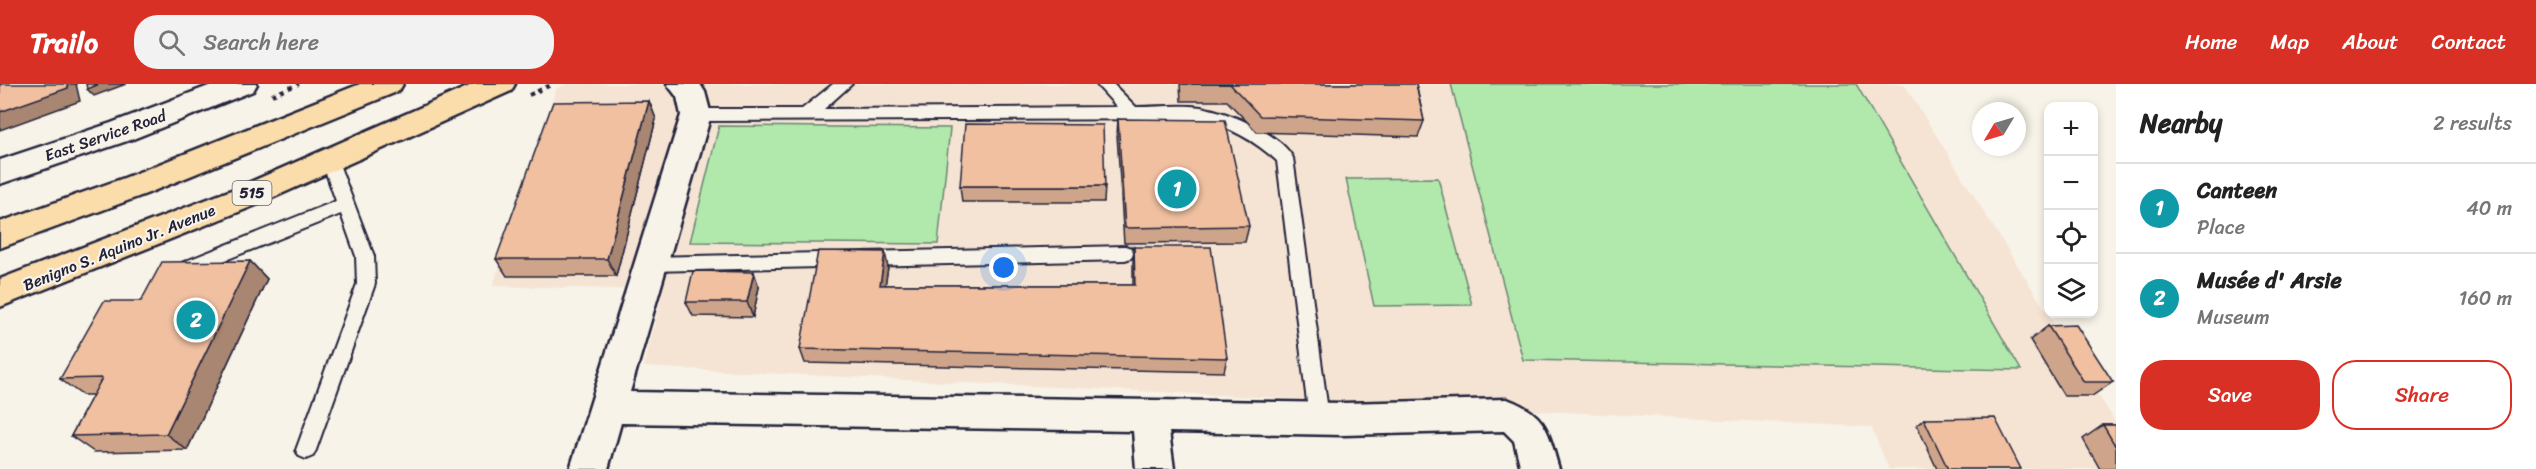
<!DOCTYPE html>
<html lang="en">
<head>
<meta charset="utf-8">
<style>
  body { margin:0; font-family:Sriracha,sans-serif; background:#f2f2f2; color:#222 }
  .controls { position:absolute; right:18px; top:18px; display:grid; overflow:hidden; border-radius:12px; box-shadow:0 3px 9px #0003 }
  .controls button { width:54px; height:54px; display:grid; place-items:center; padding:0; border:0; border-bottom:2px solid #e0e0e0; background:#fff; color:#222; font:30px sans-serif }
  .compass { position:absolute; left:1972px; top:18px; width:54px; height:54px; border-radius:50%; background:#fff; box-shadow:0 3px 9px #0003; rotate:232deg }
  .you { position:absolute; left:1004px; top:184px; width:21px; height:21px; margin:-15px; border:4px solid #fff; border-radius:50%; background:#1a73e8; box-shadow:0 0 0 9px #1a73e833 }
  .badge { display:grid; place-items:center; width:39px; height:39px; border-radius:50%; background:#d93025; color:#fff; font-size:20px; font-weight:700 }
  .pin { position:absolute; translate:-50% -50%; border:3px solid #fff; box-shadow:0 2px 6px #0006 }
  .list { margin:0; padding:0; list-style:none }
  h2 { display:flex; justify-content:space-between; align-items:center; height:78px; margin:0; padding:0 24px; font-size:26px }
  h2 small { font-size:20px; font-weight:400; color:#767676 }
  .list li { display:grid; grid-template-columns:39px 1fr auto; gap:18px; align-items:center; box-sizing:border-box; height:90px; padding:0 24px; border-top:2px solid #e0e0e0 }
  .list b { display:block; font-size:22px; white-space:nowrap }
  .list p { margin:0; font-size:20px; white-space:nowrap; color:#767676 }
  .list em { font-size:20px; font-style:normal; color:#767676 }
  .actions { display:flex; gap:12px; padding:18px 24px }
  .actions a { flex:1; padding:14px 0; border:2px solid #d93025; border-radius:24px; text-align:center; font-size:21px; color:#d93025 }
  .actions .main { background:#d93025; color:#fff }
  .icon { flex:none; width:33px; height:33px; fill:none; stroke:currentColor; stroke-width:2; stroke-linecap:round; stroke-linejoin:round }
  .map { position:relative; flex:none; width:2116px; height:385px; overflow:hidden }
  header { display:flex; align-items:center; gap:36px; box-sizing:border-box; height:84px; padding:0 30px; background:#d93025; color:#fff }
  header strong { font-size:28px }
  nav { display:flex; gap:33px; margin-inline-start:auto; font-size:21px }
  .search { width:420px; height:54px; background:#f2f2f2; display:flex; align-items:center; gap:15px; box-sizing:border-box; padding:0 21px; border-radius:24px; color:#767676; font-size:22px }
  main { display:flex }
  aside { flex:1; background:#fff }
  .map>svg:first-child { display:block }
</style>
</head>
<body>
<header>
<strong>Trailo</strong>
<div class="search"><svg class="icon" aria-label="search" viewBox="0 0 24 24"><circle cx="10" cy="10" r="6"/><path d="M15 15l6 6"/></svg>Search here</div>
<nav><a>Home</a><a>Map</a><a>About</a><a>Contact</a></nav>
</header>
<main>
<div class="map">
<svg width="2116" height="385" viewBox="0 0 2116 385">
  <rect width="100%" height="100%" fill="#f7f3e8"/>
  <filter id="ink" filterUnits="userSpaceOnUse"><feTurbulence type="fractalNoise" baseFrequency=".0167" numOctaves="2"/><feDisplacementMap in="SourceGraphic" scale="12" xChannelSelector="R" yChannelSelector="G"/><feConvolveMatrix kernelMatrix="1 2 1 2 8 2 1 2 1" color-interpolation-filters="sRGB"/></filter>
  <g filter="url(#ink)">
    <polygon fill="#f5e4d3" points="567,0 1904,0 2116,339 2116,385 1889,385 1871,343 644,283 663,206 493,202 556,5"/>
    <g fill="#b1e8ab" stroke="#6a8573" stroke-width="1.5">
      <polygon points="1451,0 1856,0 2021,286 1523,276"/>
      <polygon points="719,42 950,44 938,160 690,158"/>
      <polygon points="1438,94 1472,221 1374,222 1346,95"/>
    </g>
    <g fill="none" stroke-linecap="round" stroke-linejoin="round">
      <defs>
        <g id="lane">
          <path d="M833,0h19l-28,25 293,-2 -21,-23h17l23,23c21,0 45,-3 65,0 27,5 79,26 92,51l36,260 -3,6 -7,3 -7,-3 -3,-6 -32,-257c-23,-21 -47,-34 -77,-42l-504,2 -6,-2 -2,-4 2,-4 6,-2h106z"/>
          <polygon points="329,69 335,71 337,75 374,172 375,200 316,366 313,372 306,375 299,372 296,366 357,200 356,172 341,130 188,191 182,193 176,191 173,186 176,181 336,117 321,75 323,71"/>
          <polygon points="1125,162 1131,164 1134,169 1131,174 1125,176 650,187 644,185 641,180 644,175 650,173"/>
        </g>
        <path id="street" d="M667,0h33l5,8 6,23 -81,277 713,11 164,-4c40,15 41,32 52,70h-38l-7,-28 -10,-10 -161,4 -174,-3 5,37h-38l-3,-38 -512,-8 -13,46h-38l111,-354 -4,-18z"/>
        <polygon id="secondary" points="214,0 257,0 253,7 133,55 0,100 0,76 111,39"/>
        <g id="highway">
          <polygon points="360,0 403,0 399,7 146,110 0,164 0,138 124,94"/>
          <polygon points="474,0 515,0 511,7 261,119 0,223 0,195 239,103"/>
        </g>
      </defs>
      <use href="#lane" stroke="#22223b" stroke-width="4"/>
      <use href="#street" stroke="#22223b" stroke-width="5"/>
      <use href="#secondary" stroke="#22223b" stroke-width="5"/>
      <use href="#highway" stroke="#22223b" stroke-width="5"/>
      <g stroke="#22223b" stroke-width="4" stroke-dasharray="4.5 4.5" stroke-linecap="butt">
        <polyline points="272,11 299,0"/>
        <polyline points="529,11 553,0"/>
      </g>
      <use href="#lane" fill="#f7f3e8" fill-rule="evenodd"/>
      <use href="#street" fill="#f7f3e8" fill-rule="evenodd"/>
      <use href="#secondary" fill="#f7f3e8" fill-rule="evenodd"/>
      <use href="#highway" fill="#fbddab" fill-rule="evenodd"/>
    </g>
    <g fill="#cea58a" stroke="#22223b" stroke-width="1.5">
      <polygon points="1180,0 1416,0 1424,37 1418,53 1257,48 1227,17 1181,17"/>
      <polygon points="649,17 656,35 616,192 507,192 496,175"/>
      <polygon points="1118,35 1249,142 1245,158 1124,159 1117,51"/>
      <polygon points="960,102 1105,102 1104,118 962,118"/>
      <polygon points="1134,163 1227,274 1224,288 805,279 800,265 888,183 885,201 1133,201 1133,178"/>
      <polygon points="250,177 267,195 187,366 94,368 71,352 93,311 82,311 60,295 141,217"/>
      <polygon points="759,203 753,233 693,232 686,218"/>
      <polygon points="2048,242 2113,298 2092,312 2064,312 2030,256"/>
      <polygon points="1924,335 2021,385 1937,385 1917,341"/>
      <polygon points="2103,341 2116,341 2116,385 2100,385 2083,355"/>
    </g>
    <g fill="#a88671" stroke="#22223b" stroke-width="1.5">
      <polygon points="67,0 76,0 80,17 0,46 0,28"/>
      <polygon points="99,0 126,0 94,12 87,5"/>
      <polygon points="649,17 656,35 616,192 607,175"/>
      <polygon points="885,168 888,183 883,216 880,201"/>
      <polygon points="250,177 267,195 187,366 166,350"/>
      <polygon points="754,188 759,203 753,233 747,218"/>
    </g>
    <g fill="#f0c0a1" stroke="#22223b" stroke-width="1.5">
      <polygon points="0,0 67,0 68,4 0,28"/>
      <polygon points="86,0 99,0 87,5"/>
      <polygon points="1183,0 1416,0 1424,37 1260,32 1230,0"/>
      <polygon points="649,17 607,175 496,175 553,18"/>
      <polygon points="1118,35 1225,36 1249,142 1125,144"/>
      <polygon points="965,40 1103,41 1105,102 960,102"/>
      <polygon points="1134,163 1211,163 1227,274 800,265 818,167 885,168 880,201 1135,201"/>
      <polygon points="250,177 166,350 71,352 102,294 60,295 104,217 141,217 162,178"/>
      <polygon points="693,187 754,188 747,218 686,218"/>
      <polygon points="2076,241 2113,298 2084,298 2048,242"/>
      <polygon points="1995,334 2021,385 1948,385 1924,335"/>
      <polygon points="2103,341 2116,341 2116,363"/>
    </g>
  </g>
  <g text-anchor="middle" stroke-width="4.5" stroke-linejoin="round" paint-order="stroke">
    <rect fill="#f7f3e8" stroke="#62616f" stroke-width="1.5" x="232.5" y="97" width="39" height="24" rx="4.5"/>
    <g font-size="15" font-weight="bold" fill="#22223b">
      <text x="252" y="114">515</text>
    </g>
    <g font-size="16" fill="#22223b" stroke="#f7f3e8">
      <text transform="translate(105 51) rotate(-19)" y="6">East Service Road</text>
      <text transform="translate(119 163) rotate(-22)" y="6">Benigno S. Aquino Jr. Avenue</text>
    </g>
  </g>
</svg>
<div class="controls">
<button>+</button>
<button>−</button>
<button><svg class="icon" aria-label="locate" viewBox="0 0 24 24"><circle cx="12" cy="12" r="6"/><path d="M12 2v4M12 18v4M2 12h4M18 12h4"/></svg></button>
<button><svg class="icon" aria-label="layers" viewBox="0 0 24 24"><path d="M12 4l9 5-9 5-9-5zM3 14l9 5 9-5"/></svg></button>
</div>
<svg class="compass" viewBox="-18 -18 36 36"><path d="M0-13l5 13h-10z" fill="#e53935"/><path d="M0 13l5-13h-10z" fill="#767676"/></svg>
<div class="you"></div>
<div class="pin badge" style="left:1177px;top:105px;background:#0f9aa8">1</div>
<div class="pin badge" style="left:196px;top:236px;background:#0f9aa8">2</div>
</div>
<aside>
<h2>Nearby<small>2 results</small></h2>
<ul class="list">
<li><span class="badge" style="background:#0f9aa8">1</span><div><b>Canteen</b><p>Place</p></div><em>40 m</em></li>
<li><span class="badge" style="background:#0f9aa8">2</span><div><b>Musée d' Arsie</b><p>Museum</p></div><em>160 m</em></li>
</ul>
<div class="actions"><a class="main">Save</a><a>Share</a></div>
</aside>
</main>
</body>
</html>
